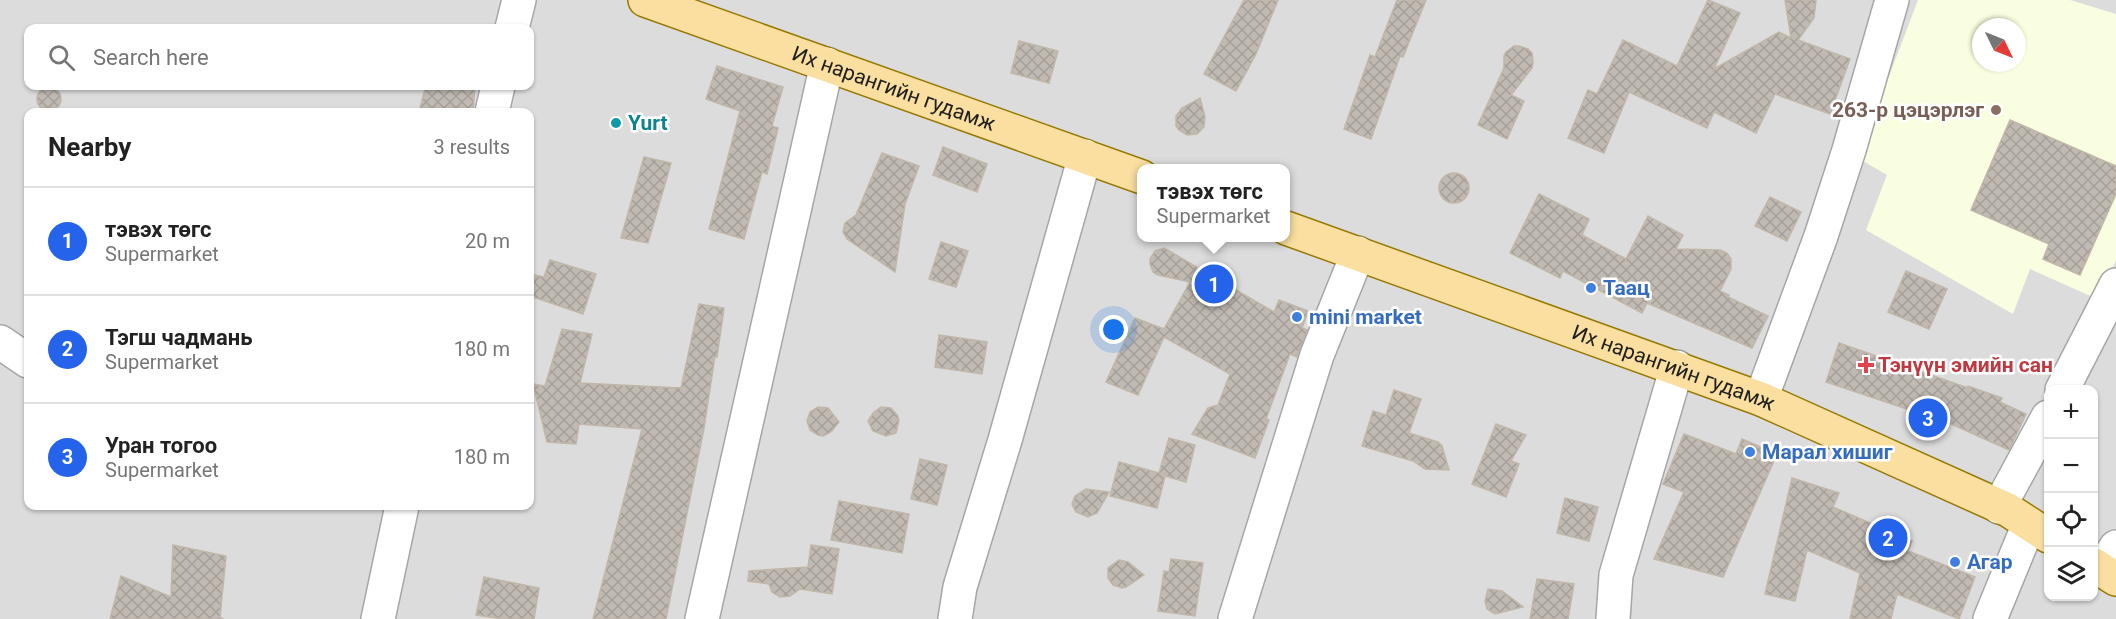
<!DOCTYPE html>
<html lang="en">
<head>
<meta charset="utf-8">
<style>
  body { margin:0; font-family:Roboto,sans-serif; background:#f2f2f2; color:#222 }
  .controls { position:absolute; right:18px; bottom:18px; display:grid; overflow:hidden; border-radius:12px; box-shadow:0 2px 4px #0004 }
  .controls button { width:54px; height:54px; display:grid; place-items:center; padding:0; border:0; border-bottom:2px solid #e0e0e0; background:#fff; color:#222; font:30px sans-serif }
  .compass { position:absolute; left:1972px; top:18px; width:54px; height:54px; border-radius:50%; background:#fff; box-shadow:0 2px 4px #0004; rotate:133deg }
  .you { position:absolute; left:1114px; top:330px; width:21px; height:21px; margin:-15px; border:4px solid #fff; border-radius:50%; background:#1a73e8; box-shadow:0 0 0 9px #1a73e833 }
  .badge { display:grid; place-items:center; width:39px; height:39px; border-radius:50%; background:#2563eb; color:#fff; font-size:20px; font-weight:700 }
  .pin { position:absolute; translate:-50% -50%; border:3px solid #fff; box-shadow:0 2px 6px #0006 }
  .popup { position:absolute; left:1137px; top:164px; width:153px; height:78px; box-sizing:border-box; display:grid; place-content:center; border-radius:12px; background:#fff; filter:drop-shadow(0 2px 4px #0005); font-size:20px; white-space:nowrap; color:#767676 }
  .popup b { font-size:22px; color:#222 }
  .popup::after { content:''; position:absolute; left:50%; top:100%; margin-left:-12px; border:12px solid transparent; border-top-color:#fff }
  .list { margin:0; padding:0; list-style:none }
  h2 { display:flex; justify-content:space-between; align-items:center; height:78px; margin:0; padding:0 24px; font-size:26px }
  h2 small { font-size:20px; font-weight:400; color:#767676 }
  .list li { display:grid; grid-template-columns:39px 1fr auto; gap:18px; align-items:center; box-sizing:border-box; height:108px; padding:0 24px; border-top:2px solid #e0e0e0 }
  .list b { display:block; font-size:22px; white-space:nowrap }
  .list p { margin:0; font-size:20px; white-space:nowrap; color:#767676 }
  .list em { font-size:20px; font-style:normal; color:#767676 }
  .icon { flex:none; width:33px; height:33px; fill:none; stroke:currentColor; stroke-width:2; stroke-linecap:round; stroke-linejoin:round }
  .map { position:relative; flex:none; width:2116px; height:619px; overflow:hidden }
  .search { position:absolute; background:#fff; box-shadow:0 2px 4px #0004; left:24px; top:24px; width:510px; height:66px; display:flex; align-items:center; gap:15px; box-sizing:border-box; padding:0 21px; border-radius:12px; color:#767676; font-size:22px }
  .panel { position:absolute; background:#fff; box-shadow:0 2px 4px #0004; left:24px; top:108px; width:510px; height:402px; border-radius:12px }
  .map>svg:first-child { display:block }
</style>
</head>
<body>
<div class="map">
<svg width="2116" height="619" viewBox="0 0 2116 619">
  <defs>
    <pattern id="building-cross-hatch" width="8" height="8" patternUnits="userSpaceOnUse" patternTransform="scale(1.5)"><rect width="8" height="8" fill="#c0bab2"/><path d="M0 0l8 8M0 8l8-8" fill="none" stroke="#a59f99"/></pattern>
  </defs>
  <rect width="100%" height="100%" fill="#f0eee6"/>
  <path fill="#dddcdc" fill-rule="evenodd" d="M0,0h2116v619h-2116zM1981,27h36v36h-36zM28,28h502v58h-502zM28,112h502v394h-502zM1142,168h144v70h-144zM2048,390h46v206h-46z"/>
  <path fill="#fafee0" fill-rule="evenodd" d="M1918,0h152l46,14v247l-21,37 -65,-29 -17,45 -147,-84 21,-55 -29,-17zM1981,27h36v36h-36z"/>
  <g fill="url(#building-cross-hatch)" stroke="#c1b7a8" stroke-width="1.5">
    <polygon points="1244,0 1278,0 1256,54 1236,91 1204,74"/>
    <polygon points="1397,0 1426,0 1403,57 1400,56 1371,139 1344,129 1370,55 1375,57"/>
    <polygon points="1708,0 1740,13 1714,69 1779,32 1791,38 1785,0 1816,0 1814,18 1798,40 1850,59 1830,114 1775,94 1756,133 1714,112 1707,128 1629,92 1604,153 1568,138 1588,90 1597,94 1623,40 1677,66"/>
    <polygon points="1019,41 1058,51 1049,83 1011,73"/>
    <polygon points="1514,46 1519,46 1528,49 1532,53 1533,63 1532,68 1511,95 1524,101 1507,139 1478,125 1504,68 1504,56 1506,52"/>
    <polygon points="717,66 783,87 772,126 778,128 767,174 762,172 744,239 709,229 740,111 706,99"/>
    <circle cx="49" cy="99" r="12"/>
    <polygon points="475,88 473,112 419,112 425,89"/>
    <polygon points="1200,98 1205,117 1204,127 1197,134 1187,135 1179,130 1176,126 1176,116 1182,108"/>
    <polygon points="2010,120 2116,166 2116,194 2080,275 2043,259 2049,244 1971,210"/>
    <polygon points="943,147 987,164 977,192 933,175"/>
    <polygon points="882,153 919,166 905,204 895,272 847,239 843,232 845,223 856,215"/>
    <polygon points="644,157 671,163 648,243 621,238"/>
    <circle cx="1454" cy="188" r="15"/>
    <polygon points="1539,194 1589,219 1582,235 1626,259 1648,216 1683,235 1676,249 1720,250 1727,253 1731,259 1731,269 1720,291 1729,295 1728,297 1768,316 1752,348 1647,303 1642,313 1563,271 1560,278 1510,253"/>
    <polygon points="1770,197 1801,212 1787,241 1755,226"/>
    <polygon points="941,242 968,251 956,287 929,279"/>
    <polygon points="1164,248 1274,312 1279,300 1308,311 1302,328 1307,330 1297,357 1290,354 1266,419 1269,420 1255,458 1192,434 1208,408 1218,405 1230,374 1164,337 1138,395 1106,382 1135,318 1164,329 1190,282 1158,275 1153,272 1150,264 1150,259 1155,251"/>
    <polygon points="550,260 596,274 583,314 530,296 530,274 544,277"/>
    <polygon points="1906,271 1947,289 1929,329 1888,312"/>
    <polygon points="699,304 724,308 717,357 715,356 704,428 666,619 593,619 642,429 579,424 576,444 547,442 533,384 545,386 562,329 592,334 580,383 681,388"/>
    <polygon points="939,335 987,342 982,374 935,367"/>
    <polygon points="1839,343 1968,388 1968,386 2002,398 2000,402 2026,414 2009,450 1909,405 1907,409 1826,382"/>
    <polygon points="1394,390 1421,399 1409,433 1438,442 1442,446 1449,470 1425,469 1413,461 1362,446 1373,411 1386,415"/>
    <polygon points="818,407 828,408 839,422 831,432 823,436 818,435 810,430 807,421 810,412"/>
    <polygon points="881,407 891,408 897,415 899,420 896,433 886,436 873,431 868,421 873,413"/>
    <polygon points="1496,424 1526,435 1511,461 1519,464 1506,497 1472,484"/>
    <polygon points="1684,434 1736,454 1742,439 1777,454 1723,577 1654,559 1684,492 1663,484"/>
    <polygon points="1169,438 1195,445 1186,482 1165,476 1157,508 1110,496 1119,462 1159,473"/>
    <polygon points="920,459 947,465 937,505 911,499"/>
    <polygon points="1792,478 1839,493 1833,507 1912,541 1908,551 1975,577 1959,619 1897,594 1891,619 1850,619 1860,573 1807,550 1795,601 1765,594"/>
    <polygon points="1086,489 1109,492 1097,513 1088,517 1076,512 1072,504 1075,496"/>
    <polygon points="1565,498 1598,507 1589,541 1557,533"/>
    <polygon points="839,501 909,514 902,553 831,540"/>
    <polygon points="173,545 226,556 220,617 223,619 110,619 121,576 171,597"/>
    <polygon points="811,545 839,549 832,594 800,589 790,596 780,597 772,592 769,584 748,581 749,571 808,567"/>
    <polygon points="1171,559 1203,563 1195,616 1158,611 1164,571 1169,572"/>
    <polygon points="1119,560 1128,562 1144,575 1126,587 1122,588 1113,585 1108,578 1108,568"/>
    <polygon points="484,577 539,588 534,619 503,619 476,615"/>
    <polygon points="1537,579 1574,584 1568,619 1530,619"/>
    <polygon points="1488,589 1502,591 1523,607 1495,614 1487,609 1485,601"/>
  </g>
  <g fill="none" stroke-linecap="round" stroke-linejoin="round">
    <defs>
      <g id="minor">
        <polyline points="512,28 519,0"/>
        <polyline points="492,112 498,86"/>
        <polyline points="0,342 28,361"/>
        <polyline points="2062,390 2116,285"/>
        <polyline points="1761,399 1821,236 1849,150 1892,0"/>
        <polyline points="1999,507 2048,417"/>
        <polyline points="2101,570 2116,547"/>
        <polyline points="378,619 402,506"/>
        <polyline points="702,619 827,64"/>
        <polyline points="955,619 960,587 1005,440 1085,156"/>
        <polyline points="1235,619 1317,355 1358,253"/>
        <polyline points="1613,619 1616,575 1677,367"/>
        <polyline points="1990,619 2029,524"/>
      </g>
      <g id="major">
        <path id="s1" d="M645,0l497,177"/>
        <path id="s2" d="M1286,228l475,171 247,111 40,26"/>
        <polyline points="2094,565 2116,579"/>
      </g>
    </defs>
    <use href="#minor" stroke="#a6a6a6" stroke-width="36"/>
    <use href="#major" stroke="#977a03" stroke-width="36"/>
    <use href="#minor" stroke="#fff" stroke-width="33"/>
    <use href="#major" stroke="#fadfa1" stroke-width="33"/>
  </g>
  <circle fill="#8d6e63" stroke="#fff" stroke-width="2" cx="1996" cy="110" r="6"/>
  <circle fill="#0f9aa8" stroke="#fff" stroke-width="2" cx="616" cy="123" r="6"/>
  <g fill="#3f7fe0" stroke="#fff" stroke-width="2">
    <circle cx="1591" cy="288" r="6"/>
    <circle cx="1297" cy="317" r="6"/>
    <circle cx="1750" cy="452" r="6"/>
    <circle cx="1955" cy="562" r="6"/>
  </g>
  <path fill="#e0444e" stroke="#fff" stroke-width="2" d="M1863 356h6v6h6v6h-6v6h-6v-6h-6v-6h6z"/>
  <g text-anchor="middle" stroke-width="5" stroke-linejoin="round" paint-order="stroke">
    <g font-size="21" fill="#1f1f1f" stroke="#fff">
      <text dy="7" stroke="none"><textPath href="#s1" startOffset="264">Их нарангийн гудамж</textPath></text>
      <text dy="7" stroke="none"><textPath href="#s2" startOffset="412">Их нарангийн гудамж</textPath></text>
    </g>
    <g font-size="21" font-weight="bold" fill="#785e54" stroke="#fff" text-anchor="end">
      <text x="1984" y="117">263-р цэцэрлэг</text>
    </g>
    <g font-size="21" font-weight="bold" fill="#0d838f" stroke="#fff" text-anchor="start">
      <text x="628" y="130">Yurt</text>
    </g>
    <g font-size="21" font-weight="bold" fill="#366cbe" stroke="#fff" text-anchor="start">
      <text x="1603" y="295">Таац</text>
      <text x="1309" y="324">mini market</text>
      <text x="1762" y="459">Марал хишиг</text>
      <text x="1967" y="569">Агар</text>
    </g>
    <g font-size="21" font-weight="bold" fill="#be3a42" stroke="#fff" text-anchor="start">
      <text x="1878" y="372">Тэнүүн эмийн сан</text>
    </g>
  </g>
</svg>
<div class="controls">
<button>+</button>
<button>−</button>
<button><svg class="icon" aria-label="locate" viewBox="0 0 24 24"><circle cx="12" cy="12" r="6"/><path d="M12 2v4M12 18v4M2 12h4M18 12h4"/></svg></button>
<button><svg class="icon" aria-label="layers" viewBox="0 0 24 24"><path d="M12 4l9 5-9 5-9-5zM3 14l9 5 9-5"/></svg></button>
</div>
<svg class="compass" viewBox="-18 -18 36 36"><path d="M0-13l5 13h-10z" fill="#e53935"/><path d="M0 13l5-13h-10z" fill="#767676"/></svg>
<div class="you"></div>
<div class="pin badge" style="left:1214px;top:284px">1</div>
<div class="popup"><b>тэвэх төгс</b>Supermarket</div>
<div class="pin badge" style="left:1888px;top:538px">2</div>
<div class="pin badge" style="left:1928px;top:418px">3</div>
<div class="search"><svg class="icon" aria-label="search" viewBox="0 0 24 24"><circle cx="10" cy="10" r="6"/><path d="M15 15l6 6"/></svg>Search here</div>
<section class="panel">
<h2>Nearby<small>3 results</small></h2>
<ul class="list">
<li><span class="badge">1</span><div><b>тэвэх төгс</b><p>Supermarket</p></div><em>20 m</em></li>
<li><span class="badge">2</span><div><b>Тэгш чадмань</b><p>Supermarket</p></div><em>180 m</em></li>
<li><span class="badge">3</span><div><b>Уран тогоо</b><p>Supermarket</p></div><em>180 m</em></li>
</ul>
</section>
</div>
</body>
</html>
